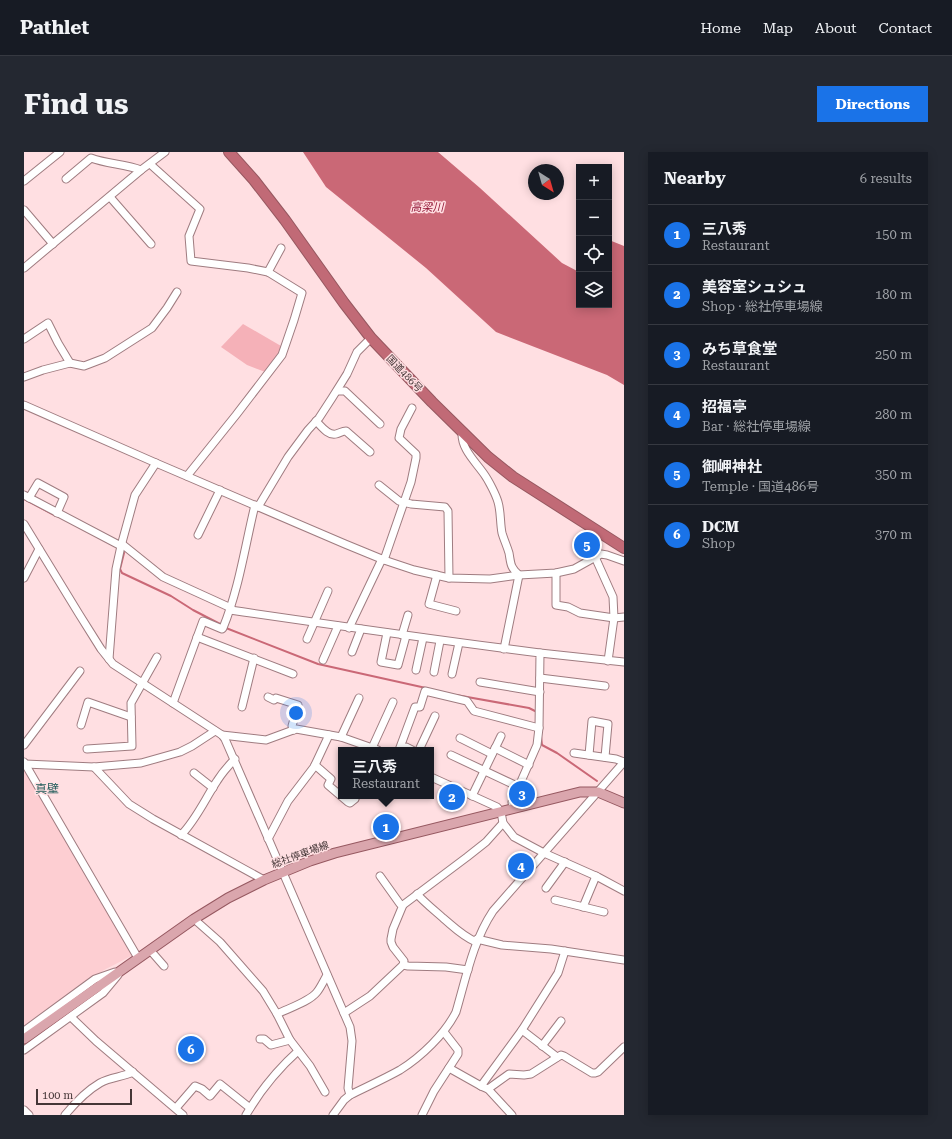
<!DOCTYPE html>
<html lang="en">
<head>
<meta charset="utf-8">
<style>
  body { margin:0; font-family:"Roboto Serif","Noto Sans JP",serif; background:#242831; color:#f1f3f6 }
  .controls { position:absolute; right:12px; top:12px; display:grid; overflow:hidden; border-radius:0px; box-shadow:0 2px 10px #0003 }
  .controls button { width:36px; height:36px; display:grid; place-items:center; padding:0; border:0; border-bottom:1px solid #363941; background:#171b24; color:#f1f3f6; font:20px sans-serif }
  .compass { position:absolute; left:504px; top:12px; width:36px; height:36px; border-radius:50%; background:#171b24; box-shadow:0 2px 10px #0003; rotate:143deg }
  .scale { position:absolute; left:12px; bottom:10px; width:96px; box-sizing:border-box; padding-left:4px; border:2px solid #453637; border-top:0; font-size:11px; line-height:14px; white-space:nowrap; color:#453637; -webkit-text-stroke:3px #ffdfe2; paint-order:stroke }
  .you { position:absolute; left:272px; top:561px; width:14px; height:14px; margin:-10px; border:3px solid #fff; border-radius:50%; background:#1a73e8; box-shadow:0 0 0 6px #1a73e833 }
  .badge { display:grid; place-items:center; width:26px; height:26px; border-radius:50%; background:#1a73e8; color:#fff; font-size:13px; font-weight:700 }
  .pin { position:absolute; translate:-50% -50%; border:2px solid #fff; box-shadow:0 1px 4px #0006 }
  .popup { position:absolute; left:314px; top:595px; width:96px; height:52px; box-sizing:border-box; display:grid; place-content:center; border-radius:0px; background:#171b24; filter:drop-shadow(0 1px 3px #0005); font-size:13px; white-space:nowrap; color:#9ea1a6 }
  .popup b { font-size:15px; color:#f1f3f6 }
  .popup::after { content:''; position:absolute; left:50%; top:100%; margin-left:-8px; border:8px solid transparent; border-top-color:#171b24 }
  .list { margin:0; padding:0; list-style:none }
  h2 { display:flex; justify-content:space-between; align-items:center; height:52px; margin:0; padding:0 16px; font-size:17px }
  h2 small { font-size:13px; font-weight:400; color:#9ea1a6 }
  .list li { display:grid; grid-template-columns:26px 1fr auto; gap:12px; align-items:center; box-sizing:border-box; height:60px; padding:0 16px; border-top:1px solid #363941 }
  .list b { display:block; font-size:15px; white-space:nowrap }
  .list p { margin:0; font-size:13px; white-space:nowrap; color:#9ea1a6 }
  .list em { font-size:13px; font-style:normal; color:#9ea1a6 }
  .icon { flex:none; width:22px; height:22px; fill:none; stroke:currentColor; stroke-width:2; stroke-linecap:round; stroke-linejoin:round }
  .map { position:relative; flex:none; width:600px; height:963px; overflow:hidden; border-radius:0px }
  header { display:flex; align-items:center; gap:24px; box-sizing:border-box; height:56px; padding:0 20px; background:#171b24; border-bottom:1px solid #363941 }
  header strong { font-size:19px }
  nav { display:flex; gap:22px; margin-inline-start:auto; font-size:14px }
  .intro { display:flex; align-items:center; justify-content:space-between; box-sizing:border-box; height:96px; padding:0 24px }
  h1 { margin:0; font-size:28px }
  .button { padding:10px 18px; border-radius:0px; background:#1a73e8; color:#fff; font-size:14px; font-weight:700 }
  main { display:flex; gap:24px; padding:0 24px }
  aside { flex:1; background:#171b24; border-radius:0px; box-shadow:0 2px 10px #0003 }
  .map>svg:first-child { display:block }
</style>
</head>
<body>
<header>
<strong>Pathlet</strong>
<nav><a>Home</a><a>Map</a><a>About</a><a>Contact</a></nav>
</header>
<div class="intro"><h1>Find us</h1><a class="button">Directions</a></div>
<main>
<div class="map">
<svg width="600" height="963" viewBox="0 0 600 963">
  <rect width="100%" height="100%" fill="#ffdfe2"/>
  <polygon fill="#fdced2" points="0,615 109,803 80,818 0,876"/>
  <polygon fill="#f5b1b8" points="219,172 257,194 256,202 244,221 223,213 197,195"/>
  <polygon fill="#ca6876" points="279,0 414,0 456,36 538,111 555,120 555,153 585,153 585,88 600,94 600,233 583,223 472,180 402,116 302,35"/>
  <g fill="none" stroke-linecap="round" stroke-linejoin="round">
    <g stroke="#ca6876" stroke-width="2">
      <polyline points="0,347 32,364"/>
      <polyline points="99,398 100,401 96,417 98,421 147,444 169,458 198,473"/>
      <polyline points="202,476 294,512 402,536"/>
      <polyline points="432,543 505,556 513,560"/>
      <polyline points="517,584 518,593 533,601 573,629"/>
    </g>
    <defs>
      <g id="minor">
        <polyline points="126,12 176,57 165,84 167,109 224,116 244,120 278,141 270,168 258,203 212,263 163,324"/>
        <path d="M42,27l25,-21c16,6 34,6 50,12"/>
        <polyline points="0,29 36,0"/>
        <polyline points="86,45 127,92"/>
        <polyline points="0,58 29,92"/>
        <polyline points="0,116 117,18 141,0"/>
        <polyline points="244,120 257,96"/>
        <polyline points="0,187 24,171 34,191 46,211"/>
        <polyline points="0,225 19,218 46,211 60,214 81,206 128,176 143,156 153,140"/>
        <polyline points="313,239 321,239 356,272"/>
        <polyline points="0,253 132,311 321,392 360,408 390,418 425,426 466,427 495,423 532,421 550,417 577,402 583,403 600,409"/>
        <path d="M292,269c5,5 12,15 20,13 4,-1 6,-3 10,-3l24,21"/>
        <path d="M438,280c-1,17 13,29 22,42 5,7 12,21 14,28 3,10 2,21 4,31 2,7 5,13 7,20 2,11 1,14 10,22"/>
        <polyline points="355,333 375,349 387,352 421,355 424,359 425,426"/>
        <polyline points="0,343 97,394"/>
        <polyline points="5,346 14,331 40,345 33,361"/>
        <polyline points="234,355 264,305 284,278 295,266 308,246 323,222 333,200 347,186"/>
        <polyline points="0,372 55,462 77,497 89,512 198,583 201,587 326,875 328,889 324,936 326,943"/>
        <polyline points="174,383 196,338"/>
        <polyline points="98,392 139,425 207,456"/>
        <polyline points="571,405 589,445 590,466 584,509"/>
        <polyline points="360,408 387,330 392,306 392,302 375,286 377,277 388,256"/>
        <polyline points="532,421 532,453 544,455 556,461 590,466 600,465"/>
        <polyline points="413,423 405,452 432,459"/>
        <polyline points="0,426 15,397"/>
        <path d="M206,458c103,15 207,30 310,43l-1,75 -2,17 -25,57 1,7"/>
        <polyline points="325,476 358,407"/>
        <polyline points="363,481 357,510 374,513 382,484"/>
        <polyline points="378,483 384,463"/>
        <polyline points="173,485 269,522"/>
        <polyline points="283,487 304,439"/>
        <polyline points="480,497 495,423"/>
        <polyline points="328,500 337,477"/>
        <polyline points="516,501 600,510"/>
        <polyline points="85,507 92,417 97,394 111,343 132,311"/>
        <polyline points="299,508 314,474"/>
        <polyline points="392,518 399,486"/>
        <polyline points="410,520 416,489"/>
        <polyline points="428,522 435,491"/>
        <polyline points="516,526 581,534"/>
        <polyline points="456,530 516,540"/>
        <polyline points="244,545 250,548 252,546 274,553 268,574 270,578"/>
        <path d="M149,551l30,-82 19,8 1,-1c16,-39 22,-82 32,-123"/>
        <polyline points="218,555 230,506"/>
        <polyline points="57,573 64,550 107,565"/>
        <polyline points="198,583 242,588 272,577 317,585 354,598"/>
        <polyline points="317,585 335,546"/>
        <polyline points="436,586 468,602"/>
        <polyline points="0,593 56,519"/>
        <polyline points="348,596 369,550"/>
        <polyline points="471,596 505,613"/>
        <polyline points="63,597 108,594 107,551 133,505"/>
        <polyline points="375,598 391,555 396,555 401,539 443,549 450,559 515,576"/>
        <polyline points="380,598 382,595 388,598"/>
        <polyline points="395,598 411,564"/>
        <polyline points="550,601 592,607 600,610"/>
        <polyline points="427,603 495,635"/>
        <polyline points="565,603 568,569 584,572 581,605"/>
        <polyline points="0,610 114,806"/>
        <polyline points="1,612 70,615 117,611 156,600 168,594 191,579"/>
        <polyline points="291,613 307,627 304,633 324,650 326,651 331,647 332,644"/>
        <polyline points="70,615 105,652 129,667 240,728"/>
        <polyline points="170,621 189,636"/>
        <polyline points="407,625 473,655 477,660 479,671 490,685 520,701 574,725 600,739"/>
        <polyline points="448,644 477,584"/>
        <path d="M157,683c15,-15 24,-36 36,-54 5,-8 11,-15 18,-22"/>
        <polyline points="244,687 264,649 290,615 305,583"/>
        <polyline points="356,724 376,752 379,753"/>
        <polyline points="522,736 541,710"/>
        <path d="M393,742c8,9 17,16 26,24 12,10 18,17 33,24"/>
        <polyline points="531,748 580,760"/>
        <polyline points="559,755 572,724"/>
        <polyline points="170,767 196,790 239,839 253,862 266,888 286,914 301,940"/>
        <polyline points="453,787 478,793 527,797 600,808"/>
        <polyline points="126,798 140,814"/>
        <polyline points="379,813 384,814 422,815 444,818"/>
        <polyline points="320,861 346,844 379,813 380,809 369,795 367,790 367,787 369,777 379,753 443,705 462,690 479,671"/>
        <path d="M253,862c12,-6 32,-12 40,-22 4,-5 7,-12 10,-17"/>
        <polyline points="47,865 72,889 159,963"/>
        <polyline points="498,878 533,905"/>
        <polyline points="0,879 71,827 91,820"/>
        <polyline points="236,887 240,887 247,893 266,888"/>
        <polyline points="518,894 537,869"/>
        <polyline points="0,898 79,841 94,823"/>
        <polyline points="425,916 457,934 464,937 488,963"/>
        <polyline points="457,934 498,878 534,821 541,799"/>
        <polyline points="464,937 485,922 500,923 507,922 537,903 540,904 568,921 571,921 574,920 600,895"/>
        <polyline points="152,956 171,934 178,937 186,944 196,932 226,956"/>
        <polyline points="0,958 5,963"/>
        <path d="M41,963c9,-11 23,-25 35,-32 10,-6 23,-6 33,-11"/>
        <path d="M222,963c14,-24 32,-46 52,-64"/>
        <path d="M309,963l11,-15 6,-5c16,-8 34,-16 50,-25 21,-13 45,-36 56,-58 10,-34 17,-71 37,-101l131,-149"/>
        <polyline points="398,963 410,939 434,902 434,898 420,880"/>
      </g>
      <polyline id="major" points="0,887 170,767 204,746 240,728 286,709 311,701 556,640 574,640 600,651"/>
      <polyline id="highway" points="205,0 230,28 261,68 320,151 347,186 408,250 464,305 489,325 600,396"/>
    </defs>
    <use href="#minor" stroke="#9f7c80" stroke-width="9"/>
    <use href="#major" stroke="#965860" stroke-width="11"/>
    <use href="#highway" stroke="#965860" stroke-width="12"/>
    <use href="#minor" stroke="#fff" stroke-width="7"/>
    <use href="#major" stroke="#daa6ad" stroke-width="9"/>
    <use href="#highway" stroke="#c16a76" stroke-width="10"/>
  </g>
  <g text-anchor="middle" stroke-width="3" stroke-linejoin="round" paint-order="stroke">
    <g font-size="10" fill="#453637" stroke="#ffdfe2">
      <text transform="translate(381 221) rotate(46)" y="4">国道486号</text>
      <text transform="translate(276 702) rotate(-20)" y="4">総社停車場線</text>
    </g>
    <g font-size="11" font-style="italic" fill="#951c3b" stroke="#ffdfe2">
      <text x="403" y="59">高梁川</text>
    </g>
    <g font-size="12" fill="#215c5a" stroke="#ffdfe2">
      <text x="23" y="641">真壁</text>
    </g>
  </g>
</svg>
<div class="controls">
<button>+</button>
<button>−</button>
<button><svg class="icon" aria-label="locate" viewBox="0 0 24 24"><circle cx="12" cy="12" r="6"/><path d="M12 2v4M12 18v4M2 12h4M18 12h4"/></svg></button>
<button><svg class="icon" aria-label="layers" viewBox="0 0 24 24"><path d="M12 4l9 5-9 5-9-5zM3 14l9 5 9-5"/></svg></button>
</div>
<svg class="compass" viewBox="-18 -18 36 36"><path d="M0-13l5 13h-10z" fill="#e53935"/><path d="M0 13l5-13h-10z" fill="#9ea1a6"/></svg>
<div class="scale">100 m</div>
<div class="you"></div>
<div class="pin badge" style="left:362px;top:675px">1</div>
<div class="popup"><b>三八秀</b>Restaurant</div>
<div class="pin badge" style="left:428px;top:645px">2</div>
<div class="pin badge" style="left:498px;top:642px">3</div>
<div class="pin badge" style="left:497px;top:714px">4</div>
<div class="pin badge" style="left:563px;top:393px">5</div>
<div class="pin badge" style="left:167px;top:897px">6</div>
</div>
<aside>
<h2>Nearby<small>6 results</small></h2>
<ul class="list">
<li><span class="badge">1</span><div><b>三八秀</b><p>Restaurant</p></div><em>150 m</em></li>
<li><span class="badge">2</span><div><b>美容室シュシュ</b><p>Shop · 総社停車場線</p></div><em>180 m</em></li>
<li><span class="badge">3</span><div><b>みち草食堂</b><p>Restaurant</p></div><em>250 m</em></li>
<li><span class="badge">4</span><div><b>招福亭</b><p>Bar · 総社停車場線</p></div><em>280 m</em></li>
<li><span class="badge">5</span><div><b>御岬神社</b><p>Temple · 国道486号</p></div><em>350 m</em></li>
<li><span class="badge">6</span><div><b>DCM</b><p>Shop</p></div><em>370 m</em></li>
</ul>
</aside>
</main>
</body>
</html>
